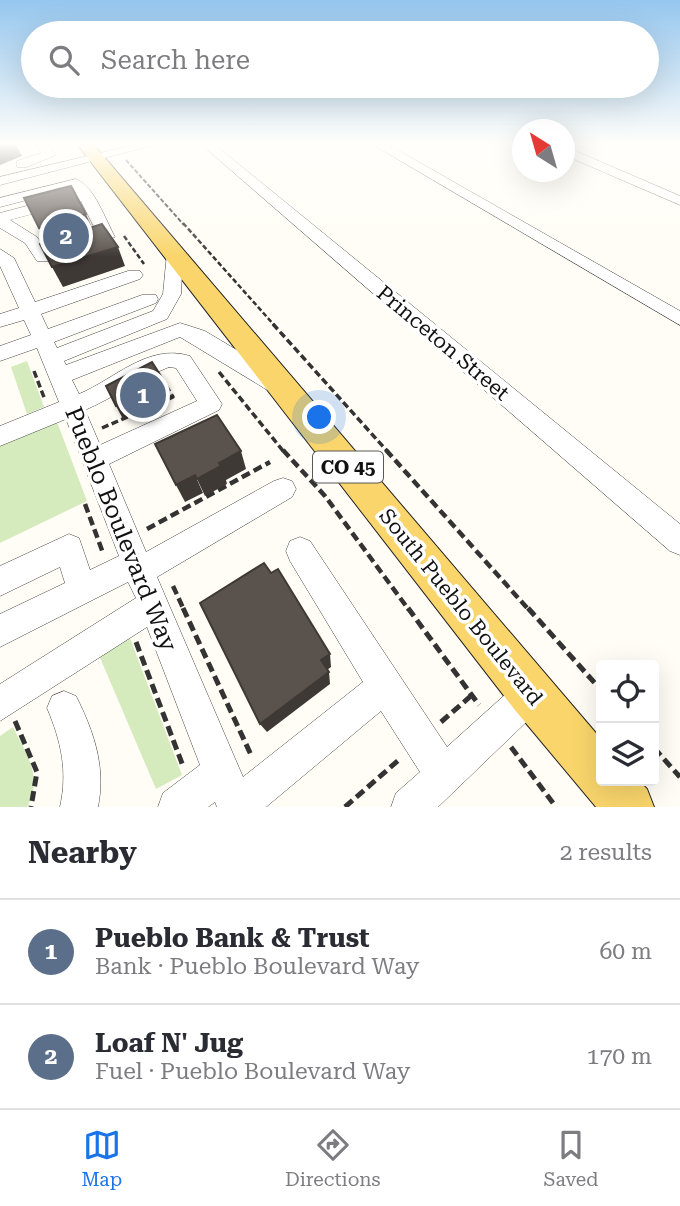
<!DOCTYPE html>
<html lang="en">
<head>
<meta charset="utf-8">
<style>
  body { margin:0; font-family:"Roboto Serif",serif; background:#f2f2f3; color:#2b2b33 }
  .controls { position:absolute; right:21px; bottom:21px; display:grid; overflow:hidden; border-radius:7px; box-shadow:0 7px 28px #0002 }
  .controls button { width:63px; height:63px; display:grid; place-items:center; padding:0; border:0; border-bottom:2px solid #e1e1e2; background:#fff; color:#2b2b33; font:35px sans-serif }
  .compass { position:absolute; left:512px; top:119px; width:63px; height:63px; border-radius:50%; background:#fff; box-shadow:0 7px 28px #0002; rotate:323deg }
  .you { position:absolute; left:320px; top:418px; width:24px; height:24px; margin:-18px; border:5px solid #fff; border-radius:50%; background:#1a73e8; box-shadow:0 0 0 10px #1a73e833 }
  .badge { display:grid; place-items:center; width:46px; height:46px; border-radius:50%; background:#1a73e8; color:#fff; font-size:23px; font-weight:700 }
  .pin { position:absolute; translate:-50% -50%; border:4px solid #fff; box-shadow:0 2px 7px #0006 }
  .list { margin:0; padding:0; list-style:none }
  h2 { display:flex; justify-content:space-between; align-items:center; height:91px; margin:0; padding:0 28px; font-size:30px }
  h2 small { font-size:23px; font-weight:400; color:#7c7c81 }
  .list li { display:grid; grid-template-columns:46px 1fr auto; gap:21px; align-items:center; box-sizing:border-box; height:105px; padding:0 28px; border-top:2px solid #e1e1e2 }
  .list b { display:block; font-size:26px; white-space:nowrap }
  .list p { margin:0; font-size:23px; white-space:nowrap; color:#7c7c81 }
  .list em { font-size:23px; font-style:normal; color:#7c7c81 }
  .icon { flex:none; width:38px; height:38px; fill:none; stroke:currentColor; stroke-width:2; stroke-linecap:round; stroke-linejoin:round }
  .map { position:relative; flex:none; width:680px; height:807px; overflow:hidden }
  .search { position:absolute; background:#fff; box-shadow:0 7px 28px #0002; left:21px; right:21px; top:21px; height:77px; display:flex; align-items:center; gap:18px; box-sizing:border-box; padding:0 24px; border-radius:38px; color:#7c7c81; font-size:26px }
  .sheet { height:301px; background:#fff }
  nav { display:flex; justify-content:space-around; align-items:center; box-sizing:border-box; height:98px; border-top:2px solid #e1e1e2; background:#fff; font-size:19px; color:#7c7c81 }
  nav a { display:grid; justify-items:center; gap:4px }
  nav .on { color:#1a73e8 }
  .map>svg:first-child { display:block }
</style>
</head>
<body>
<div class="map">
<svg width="680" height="807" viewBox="0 0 680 807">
  <rect width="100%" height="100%" fill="#fffdf5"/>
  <g fill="#d5ebbd">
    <polygon points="27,361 44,407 27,414 11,367"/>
    <polygon points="57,422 87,501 0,543 0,443"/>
    <polygon points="128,633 182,775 156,789 98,653"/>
    <path d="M13,727c13,27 31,50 14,80h-27v-71z"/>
  </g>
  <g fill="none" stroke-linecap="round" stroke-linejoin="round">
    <defs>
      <g id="minor">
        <polygon points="36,144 48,144 56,155 27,167 17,167 17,161 41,153"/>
        <polygon points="138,144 158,144 0,185 0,177"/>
        <polygon points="201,144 214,144 680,524 680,555 670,551"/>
        <polygon points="372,144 387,144 680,311 680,325"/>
        <polygon points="564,146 680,196 680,205 564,155"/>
        <path d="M76,179c18,6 30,42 39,58l-66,24h-12l-12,-18 -25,-15v-15l76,-20 -3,-5 -73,19v-9zM81,201l17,34 -51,15 -10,-13 -27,-17z"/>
        <path d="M175,248l8,5 -2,41 -14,25 -103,42 2,4 114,-42 25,8 80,48 3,6 -3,6h-16l-89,-54 -108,43 7,14c36,-15 69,-51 111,-38l32,48 -3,6 -110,54 37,88 128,-71 9,-3 9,3 4,8 -4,8 -135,80 86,200 120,-95 -73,-121 -4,-10 4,-10 10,-4 10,4 137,206 72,-65 12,-5 12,5 5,12 -5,12 -105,101h-47l5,-14 24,-21 -39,-61 -115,96h-49l-2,-5 -7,5h-50l5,-14 37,-28 -53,-138 -147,94v-37l136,-86 -8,-16 -128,65v-33l65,-31 -5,-16 -60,29v-30l69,-32 10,4 11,32 29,-14 -53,-137 -66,27v-20l59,-24 -22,-54 -37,13v-15l31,-11 -7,-15 -24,7v-13l19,-6 -19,-42v-17l14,9 21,44 93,-31h12l3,4 -3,4 -99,35 7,15 94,-34h14l2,4 -2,4 -102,39 3,6 96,-37 10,-17 4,-41zM169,367l7,1 21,33 -97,44 -15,-35c30,-13 54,-31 84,-43z"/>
        <path d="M64,691l12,5c18,36 30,71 22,111h-38c8,-36 1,-66 -13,-99l5,-12z"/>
      </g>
      <polygon id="major" points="77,144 93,144 601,739 601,781 639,781 647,789 654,807 596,807 515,710"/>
    </defs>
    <use href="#minor" stroke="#444" stroke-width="1"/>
    <use href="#major" stroke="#222" stroke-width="2"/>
    <polyline stroke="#333" stroke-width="2" stroke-dasharray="4.5 2" stroke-linecap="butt" points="126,160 184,225"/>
    <g stroke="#333" stroke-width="2.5" stroke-dasharray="5 2.5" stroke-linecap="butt">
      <polyline points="183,223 275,326"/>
      <polyline points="124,236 144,264"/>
    </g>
    <g stroke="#333" stroke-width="3.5" stroke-dasharray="7 3.5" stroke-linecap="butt">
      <polyline points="273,324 388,452"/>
      <polyline points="34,371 45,400"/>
      <polyline points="219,372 284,452"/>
      <polyline points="102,428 173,397 165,384"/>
    </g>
    <g stroke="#333" stroke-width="4.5" stroke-dasharray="9 4.5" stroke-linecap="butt">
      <polyline points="283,450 325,496 409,610"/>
      <polyline points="386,450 529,610"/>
      <polyline points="85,504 103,553"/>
      <polyline points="147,529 270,462"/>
      <polyline points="173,586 184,610"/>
    </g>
    <g stroke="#333" stroke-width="5" stroke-dasharray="10 5" stroke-linecap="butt">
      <polyline points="183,608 252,757"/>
      <polyline points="408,608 479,705"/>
      <polyline points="528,608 601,690"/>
      <polyline points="136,642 183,766"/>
      <polyline points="15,721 37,772 31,807"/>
      <polyline points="441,722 472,695"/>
      <polyline points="511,747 556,807"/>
      <polyline points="654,748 680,777"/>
      <polyline points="345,807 401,758"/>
    </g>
    <use href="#minor" fill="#fff" fill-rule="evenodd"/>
    <use href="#major" fill="#f9d56b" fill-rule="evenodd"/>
  </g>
  <g fill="#3f3936">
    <polygon points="0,144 18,144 16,144 22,156 0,165"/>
    <polygon points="86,214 94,233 49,247 39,228"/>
    <polygon points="118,247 125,266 63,287 52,267"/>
    <polygon points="166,384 171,397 123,419 116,406"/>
    <polygon points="241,451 246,469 226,480 227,484 205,496 197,479 219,463"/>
    <polygon points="195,475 203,493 185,502 176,485"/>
    <polygon points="330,654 331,667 323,673 321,660"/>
    <polygon points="329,672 330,684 267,732 260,724"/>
  </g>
  <g fill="#5a524d" stroke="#3f3936" stroke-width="2">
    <polygon points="71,186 86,214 39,228 24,198"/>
    <polygon points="102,224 118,247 52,267 40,244"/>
    <polygon points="152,362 166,384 116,406 106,386"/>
    <polygon points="217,415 241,451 219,463 221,466 197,479 195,475 176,485 155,444"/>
    <polygon points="264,563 271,573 278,569 330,654 321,660 329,672 260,724 200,603"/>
  </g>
  <linearGradient id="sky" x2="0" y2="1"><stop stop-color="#95c6ee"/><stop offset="0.56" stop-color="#fffefa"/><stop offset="1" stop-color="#fffefa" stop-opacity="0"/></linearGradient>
  <rect width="680" height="257" fill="url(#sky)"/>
  <g text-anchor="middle" stroke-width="7" stroke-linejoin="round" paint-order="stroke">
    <rect fill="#fff" stroke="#585858" stroke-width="2" x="313" y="451.5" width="70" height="31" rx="5"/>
    <g font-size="19" font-weight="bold" fill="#111">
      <text x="348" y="474">CO 45</text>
    </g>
    <g font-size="21" fill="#111" stroke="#fff">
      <text transform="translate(443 343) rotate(40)" y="7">Princeton Street</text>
      <text transform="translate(461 607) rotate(51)" y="7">South Pueblo Boulevard</text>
    </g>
    <g font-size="24" fill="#111" stroke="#fff">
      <text transform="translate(121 529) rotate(68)" y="8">Pueblo Boulevard Way</text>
    </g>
  </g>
</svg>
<div class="controls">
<button><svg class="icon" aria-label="locate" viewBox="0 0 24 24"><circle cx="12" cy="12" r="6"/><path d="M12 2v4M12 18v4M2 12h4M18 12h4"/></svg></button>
<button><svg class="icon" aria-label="layers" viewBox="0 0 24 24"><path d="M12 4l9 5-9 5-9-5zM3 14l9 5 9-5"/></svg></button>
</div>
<svg class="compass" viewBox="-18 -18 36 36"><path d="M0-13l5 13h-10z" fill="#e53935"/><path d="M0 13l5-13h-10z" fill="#7c7c81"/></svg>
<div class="you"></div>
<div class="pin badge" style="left:143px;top:395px;background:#5c6f8a">1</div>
<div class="pin badge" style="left:66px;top:236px;background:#5c6f8a">2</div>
<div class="search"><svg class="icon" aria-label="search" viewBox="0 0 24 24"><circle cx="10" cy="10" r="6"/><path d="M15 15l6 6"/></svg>Search here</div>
</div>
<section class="sheet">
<h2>Nearby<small>2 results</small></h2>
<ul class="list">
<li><span class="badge" style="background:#5c6f8a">1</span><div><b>Pueblo Bank &amp; Trust</b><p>Bank · Pueblo Boulevard Way</p></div><em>60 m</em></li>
<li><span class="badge" style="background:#5c6f8a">2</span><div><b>Loaf N' Jug</b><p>Fuel · Pueblo Boulevard Way</p></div><em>170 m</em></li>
</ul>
</section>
<nav>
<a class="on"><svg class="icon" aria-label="map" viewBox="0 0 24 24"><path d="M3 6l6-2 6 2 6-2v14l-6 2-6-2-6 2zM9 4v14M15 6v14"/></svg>Map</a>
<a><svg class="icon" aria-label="directions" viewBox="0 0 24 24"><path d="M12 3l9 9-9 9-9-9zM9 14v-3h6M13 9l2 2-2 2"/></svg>Directions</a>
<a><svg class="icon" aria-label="saved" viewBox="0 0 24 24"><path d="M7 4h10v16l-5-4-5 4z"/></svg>Saved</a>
</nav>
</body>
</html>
